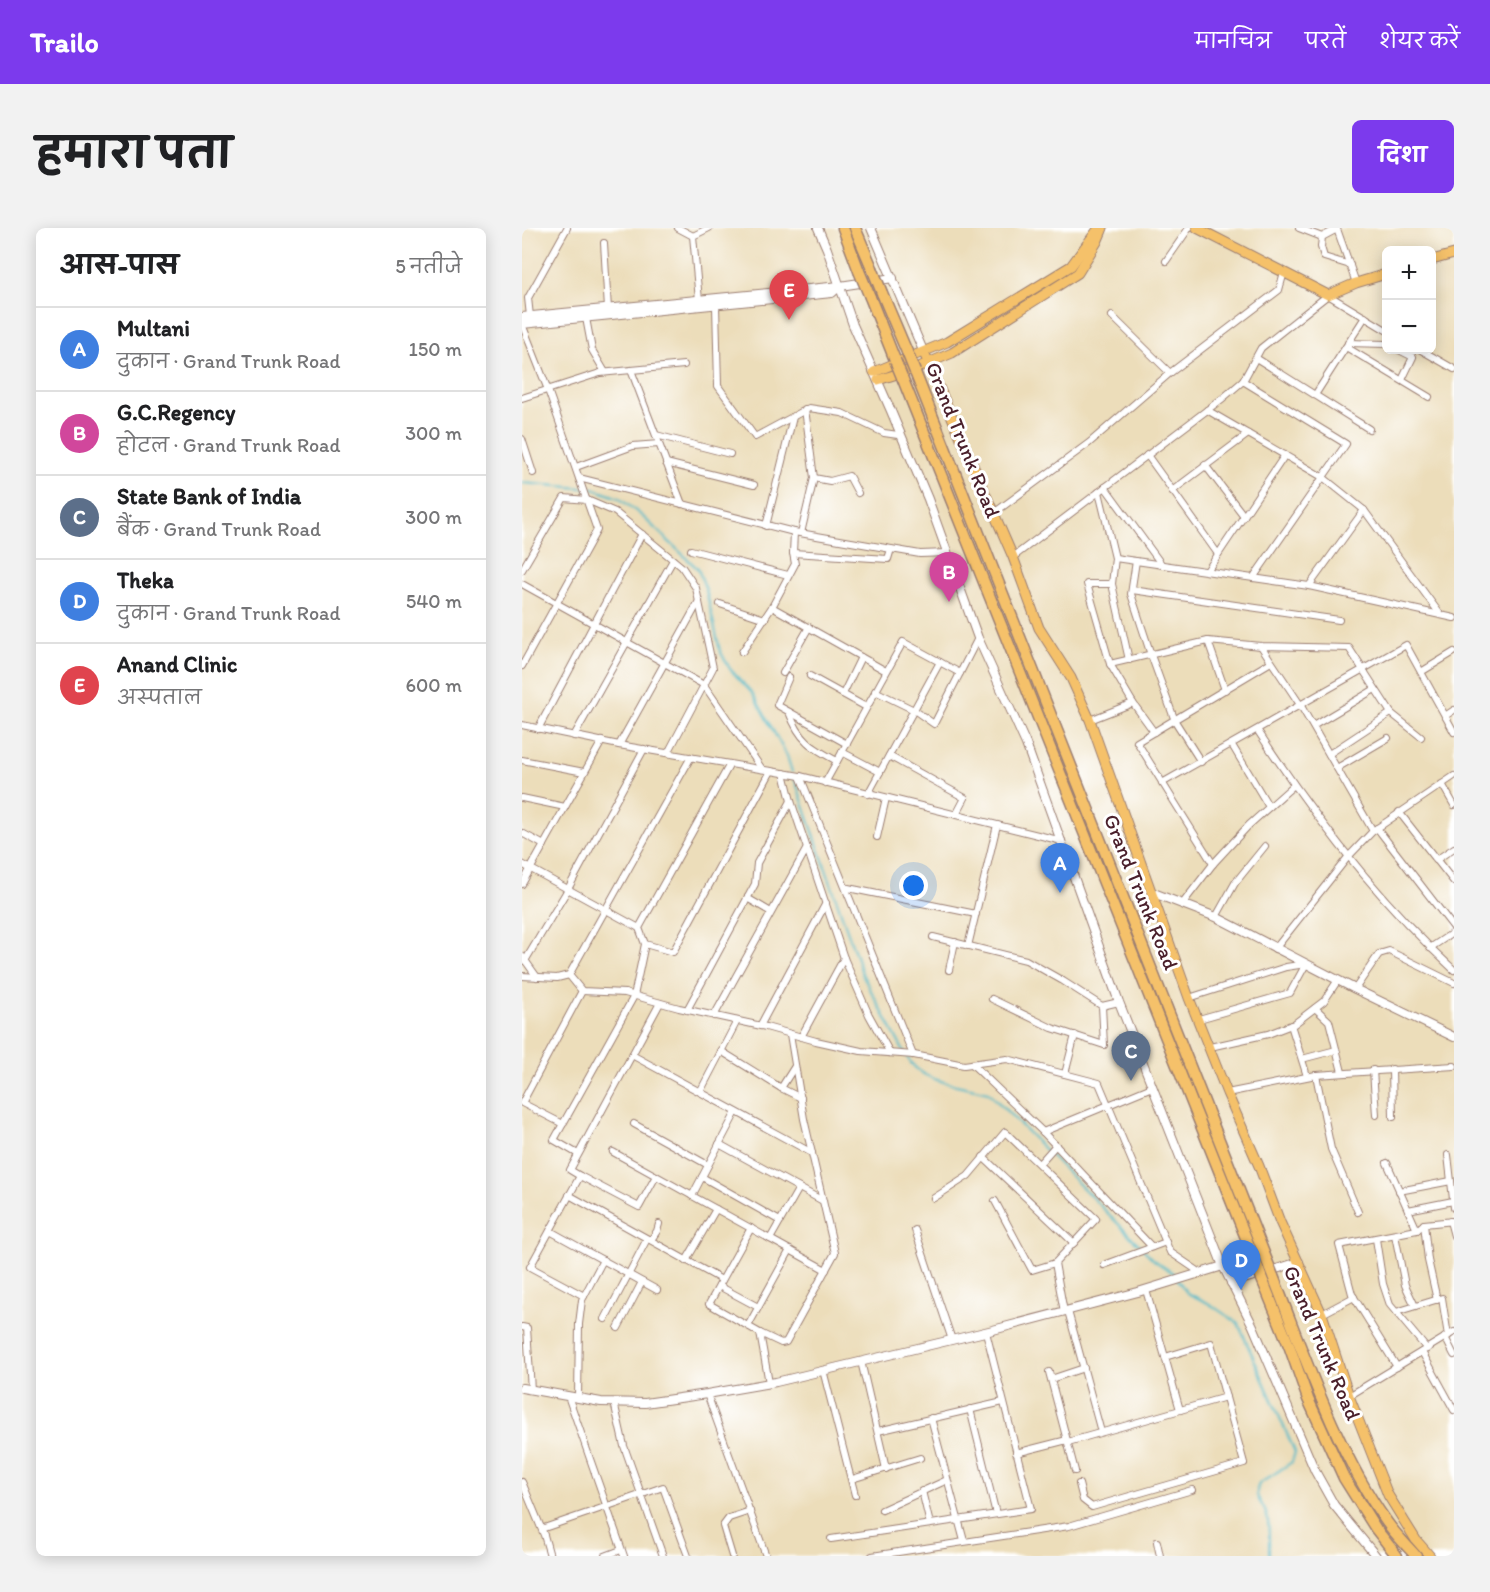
<!DOCTYPE html>
<html lang="hi">
<head>
<meta charset="utf-8">
<style>
  body { margin:0; font-family:Itim,"Playpen Sans Deva",sans-serif; background:#f2f2f2; color:#202124 }
  .controls { position:absolute; right:18px; top:18px; display:grid; overflow:hidden; border-radius:9px; box-shadow:0 3px 15px #0003 }
  .controls button { width:54px; height:54px; display:grid; place-items:center; padding:0; border:0; border-bottom:2px solid #e0e0e0; background:#fff; color:#202124; font:30px sans-serif }
  .you { position:absolute; left:392px; top:658px; width:21px; height:21px; margin:-15px; border:4px solid #fff; border-radius:50%; background:#1a73e8; box-shadow:0 0 0 9px #1a73e833 }
  .badge { display:grid; place-items:center; width:39px; height:39px; border-radius:50%; background:#7c3aed; color:#fff; font-size:20px; font-weight:700 }
  .pin { position:absolute; translate:-50% -50px; filter:drop-shadow(0 2px 3px #0008) }
  .pin::after { content:''; position:absolute; top:32px; width:21px; height:18px; background:inherit; clip-path:polygon(0 0,100% 0,50% 100%) }
  .list { margin:0; padding:0; list-style:none }
  h2 { display:flex; justify-content:space-between; align-items:center; height:78px; margin:0; padding:0 24px; font-size:26px }
  h2 small { font-size:20px; font-weight:400; color:#757577 }
  .list li { display:grid; grid-template-columns:39px 1fr auto; gap:18px; align-items:center; box-sizing:border-box; height:84px; padding:0 24px; border-top:2px solid #e0e0e0 }
  .list b { display:block; font-size:22px; white-space:nowrap }
  .list p { margin:0; font-size:20px; white-space:nowrap; color:#757577 }
  .list em { font-size:20px; font-style:normal; color:#757577 }
  .map { position:relative; flex:none; width:932px; height:1328px; overflow:hidden; border-radius:9px }
  header { display:flex; align-items:center; gap:36px; box-sizing:border-box; height:84px; padding:0 30px; background:#7c3aed; color:#fff }
  header strong { font-size:28px }
  nav { display:flex; gap:33px; margin-inline-start:auto; font-size:21px }
  .intro { display:flex; align-items:center; justify-content:space-between; box-sizing:border-box; height:144px; padding:0 36px }
  h1 { margin:0; font-size:42px }
  .button { padding:15px 27px; border-radius:9px; background:#7c3aed; color:#fff; font-size:21px; font-weight:700 }
  main { display:flex; gap:36px; padding:0 36px }
  aside { flex:1; background:#fff; border-radius:9px; box-shadow:0 3px 15px #0003 }
  .map>svg:first-child { display:block }
</style>
</head>
<body>
<header>
<strong>Trailo</strong>
<nav><a>मानचित्र</a><a>परतें</a><a>शेयर करें</a></nav>
</header>
<div class="intro"><h1>हमारा पता</h1><a class="button">दिशा</a></div>
<main>
<aside>
<h2>आस-पास<small>5 नतीजे</small></h2>
<ul class="list">
<li><span class="badge" style="background:#3f7fe0">A</span><div><b>Multani</b><p>दुकान · Grand Trunk Road</p></div><em>150 m</em></li>
<li><span class="badge" style="background:#d1479c">B</span><div><b>G.C.Regency</b><p>होटल · Grand Trunk Road</p></div><em>300 m</em></li>
<li><span class="badge" style="background:#5c6f8a">C</span><div><b>State Bank of India</b><p>बैंक · Grand Trunk Road</p></div><em>300 m</em></li>
<li><span class="badge" style="background:#3f7fe0">D</span><div><b>Theka</b><p>दुकान · Grand Trunk Road</p></div><em>540 m</em></li>
<li><span class="badge" style="background:#e0444e">E</span><div><b>Anand Clinic</b><p>अस्पताल</p></div><em>600 m</em></li>
</ul>
</aside>
<div class="map">
<svg width="932" height="1328" viewBox="0 0 932 1328">
  <rect width="100%" height="100%" fill="#fff"/>
  <filter id="ink" filterUnits="userSpaceOnUse"><feTurbulence type="fractalNoise" baseFrequency=".0167" numOctaves="2"/><feDisplacementMap in="SourceGraphic" scale="12" xChannelSelector="R" yChannelSelector="G"/><feConvolveMatrix kernelMatrix="1 2 1 2 8 2 1 2 1" color-interpolation-filters="sRGB"/></filter>
  <filter id="wash" filterUnits="userSpaceOnUse"><feTurbulence type="fractalNoise" baseFrequency=".008" numOctaves="4" result="noise"/><feDisplacementMap in="SourceGraphic" scale="24" xChannelSelector="R" yChannelSelector="G"/><feGaussianBlur stdDeviation="1.35" result="paint"/><feColorMatrix in="noise" values="0 0 0 0 0 0 0 0 0 0 0 0 0 0 0 0 0 1.4 0 .05"/><feComposite in="paint" operator="in"/></filter>
  <g filter="url(#wash)">
    <rect width="100%" height="100%" fill="#ecddba"/>
    <g fill="none" stroke-linecap="round" stroke-linejoin="round">
      <g stroke="#4ebaca" stroke-width="2">
        <polyline points="0,255 72,261 97,270 120,288 176,341 184,362 198,423 208,441 231,466 265,528 270,544"/>
        <polyline points="272,549 341,748 382,824"/>
        <path d="M385,829c15,28 55,27 81,35l167,169 18,12 14,20 21,10 30,20 57,129 -3,10 -33,22c-7,14 5,19 8,32 3,12 2,27 2,40"/>
      </g>
    </g>
  </g>
  <g filter="url(#ink)">
    <g fill="none" stroke-linecap="round" stroke-linejoin="round">
      <defs>
        <g id="minor">
          <polyline points="156,0 171,8"/>
          <polyline points="777,0 800,9"/>
          <polyline points="82,15 86,81"/>
          <polyline points="644,33 667,0"/>
          <polyline points="828,37 802,29 799,19 800,9 815,1 834,55"/>
          <polyline points="177,72 171,8 187,0"/>
          <polyline points="194,77 196,158 233,209 287,180 320,185 362,205 376,207"/>
          <polyline points="8,88 6,70 45,0"/>
          <polyline points="590,88 648,145"/>
          <polyline points="64,90 70,122 83,144"/>
          <polyline points="0,96 26,162 75,302 0,438"/>
          <polyline points="826,115 864,116"/>
          <polyline points="824,119 907,169"/>
          <polyline points="877,122 891,129 880,152"/>
          <polyline points="899,122 932,141"/>
          <polyline points="734,130 847,201"/>
          <polyline points="109,142 160,276"/>
          <polyline points="721,153 824,216 731,350"/>
          <polyline points="793,167 843,89"/>
          <polyline points="0,170 78,145 162,137"/>
          <polyline points="685,182 802,250 842,282 918,386"/>
          <polyline points="134,207 208,226"/>
          <polyline points="0,211 11,245"/>
          <polyline points="625,227 696,326"/>
          <polyline points="144,235 232,257"/>
          <polyline points="683,237 722,288"/>
          <polyline points="54,239 111,218 137,216"/>
          <polyline points="57,250 272,304 398,326 426,325"/>
          <polyline points="292,250 308,253 327,248 336,265"/>
          <polyline points="583,259 640,337"/>
          <polyline points="650,263 726,206"/>
          <polyline points="577,264 593,330 590,356 607,432"/>
          <polyline points="472,285 567,215 648,145 757,62 762,44"/>
          <polyline points="244,298 271,189"/>
          <polyline points="279,305 292,250 283,181"/>
          <polyline points="169,322 266,347"/>
          <polyline points="271,325 366,331 369,321"/>
          <polyline points="491,329 701,170 721,153 739,120 806,67 864,102"/>
          <polyline points="593,330 787,358 932,390"/>
          <polyline points="614,333 609,366 629,427 653,493 679,534"/>
          <polyline points="0,342 42,270 65,272 93,284 160,339 174,360 191,440 146,525"/>
          <polyline points="685,343 763,227"/>
          <polyline points="0,356 182,457 240,541"/>
          <polyline points="590,356 565,356 588,436 611,475 632,504"/>
          <polyline points="787,358 842,282"/>
          <polyline points="610,362 817,392"/>
          <polyline points="198,376 243,391"/>
          <polyline points="250,379 364,443"/>
          <polyline points="686,413 703,462"/>
          <polyline points="739,418 779,478 851,603"/>
          <polyline points="220,424 250,379 273,336 271,325 272,304"/>
          <polyline points="588,436 686,413 739,418 827,420 869,485 899,509"/>
          <polyline points="899,444 932,424"/>
          <polyline points="261,445 287,399"/>
          <polyline points="288,448 344,479"/>
          <polyline points="267,449 255,477 325,516"/>
          <polyline points="353,463 392,482 412,496 456,410"/>
          <polyline points="321,466 339,429"/>
          <path d="M267,484c11,29 22,35 48,49"/>
          <polyline points="923,488 932,482"/>
          <polyline points="568,492 611,475"/>
          <polyline points="0,497 97,517 278,548 540,613"/>
          <polyline points="791,498 853,461"/>
          <polyline points="16,501 120,306"/>
          <path d="M736,503c56,86 120,169 196,239"/>
          <polyline points="52,508 151,332"/>
          <polyline points="97,517 177,373"/>
          <polyline points="710,517 747,579"/>
          <polyline points="320,524 358,544"/>
          <polyline points="807,526 869,485"/>
          <polyline points="367,528 443,570 434,587"/>
          <polyline points="0,532 62,544"/>
          <polyline points="815,540 866,510"/>
          <polyline points="262,545 269,573 322,730 347,787 368,825"/>
          <polyline points="278,548 391,827"/>
          <polyline points="303,555 381,414 438,445"/>
          <polyline points="640,555 884,417 932,504"/>
          <polyline points="920,556 932,577"/>
          <polyline points="346,566 418,434"/>
          <polyline points="0,570 43,579"/>
          <polyline points="877,584 932,654"/>
          <polyline points="855,600 932,700"/>
          <polyline points="0,605 22,617"/>
          <polyline points="355,609 364,570"/>
          <polyline points="914,632 932,620"/>
          <polyline points="0,636 117,700"/>
          <polyline points="691,636 615,514 749,434"/>
          <polyline points="0,656 80,513"/>
          <polyline points="326,660 454,686"/>
          <polyline points="225,670 249,684"/>
          <polyline points="661,675 691,636 727,597 772,557"/>
          <polyline points="694,689 713,655 743,618"/>
          <polyline points="411,709 504,732 541,753 580,778 582,817 530,800 470,771"/>
          <polyline points="123,716 151,724 249,543"/>
          <polyline points="446,718 475,597"/>
          <polyline points="908,720 932,704"/>
          <polyline points="753,721 826,629 851,603 932,548"/>
          <polyline points="0,728 15,749"/>
          <polyline points="3,733 46,661 122,521"/>
          <polyline points="427,742 433,714"/>
          <polyline points="47,747 60,763 103,765 157,780 244,799 294,813 339,823 392,827 442,837 485,831 577,855 648,1024 679,1045"/>
          <polyline points="0,748 35,750 47,747 169,529"/>
          <polyline points="833,761 857,726 867,723 932,755"/>
          <polyline points="667,770 764,739 784,736"/>
          <polyline points="580,778 597,774"/>
          <polyline points="793,780 807,793 820,844"/>
          <polyline points="165,782 233,656 235,635 269,573"/>
          <polyline points="192,788 285,620"/>
          <polyline points="677,791 768,765 784,736"/>
          <polyline points="769,797 785,848"/>
          <polyline points="238,798 304,675"/>
          <polyline points="279,809 322,730"/>
          <polyline points="688,819 746,806 772,796 802,773 816,752"/>
          <polyline points="199,823 259,860 273,838"/>
          <polyline points="110,827 290,925"/>
          <polyline points="780,831 814,822"/>
          <polyline points="450,836 521,904 630,1019"/>
          <polyline points="870,841 871,889"/>
          <polyline points="851,842 854,887"/>
          <polyline points="543,846 553,807"/>
          <polyline points="794,847 809,921 836,984"/>
          <polyline points="259,860 279,870"/>
          <polyline points="178,864 215,793"/>
          <polyline points="705,865 794,847 932,838"/>
          <polyline points="41,896 0,875 60,763"/>
          <polyline points="112,896 186,937"/>
          <polyline points="521,904 630,859"/>
          <polyline points="197,916 301,973"/>
          <polyline points="91,924 304,1042"/>
          <polyline points="56,926 32,912 112,768 123,716 117,700 208,536"/>
          <polyline points="926,927 932,980"/>
          <polyline points="461,929 552,1015"/>
          <polyline points="865,935 895,1002"/>
          <polyline points="517,936 534,917"/>
          <polyline points="58,948 117,979 134,948"/>
          <polyline points="180,949 258,993"/>
          <polyline points="877,963 929,953"/>
          <polyline points="47,967 200,1052"/>
          <polyline points="170,968 214,884"/>
          <polyline points="412,970 446,948 483,904 574,991 533,1035 542,1084"/>
          <polyline points="473,973 510,1042 533,1035"/>
          <polyline points="886,982 931,973"/>
          <polyline points="928,993 932,1008"/>
          <polyline points="902,996 906,1032 915,1072"/>
          <polyline points="229,1000 187,1076 238,1105 247,1155"/>
          <polyline points="393,1002 430,1112"/>
          <polyline points="28,1003 135,1062"/>
          <polyline points="873,1007 883,1057 893,1078"/>
          <polyline points="248,1011 277,960"/>
          <polyline points="854,1011 861,1056 868,1077 905,1121"/>
          <polyline points="129,1012 135,1003 137,996"/>
          <polyline points="164,1033 194,981"/>
          <polyline points="582,1037 644,1014"/>
          <polyline points="197,1058 236,1079"/>
          <polyline points="624,1062 658,1182"/>
          <polyline points="62,1068 8,1039 58,948 48,942 138,775"/>
          <polyline points="546,1083 579,1204"/>
          <polyline points="874,1084 920,1070 926,1108"/>
          <polyline points="800,1086 832,1069"/>
          <polyline points="83,1091 125,1011"/>
          <polyline points="226,1098 268,1022"/>
          <polyline points="0,1099 5,1100 9,1162"/>
          <polyline points="96,1100 120,1054"/>
          <polyline points="238,1105 259,1115 264,1114 313,1025 282,891 268,806"/>
          <polyline points="923,1109 932,1127"/>
          <polyline points="900,1124 932,1182"/>
          <polyline points="339,1133 364,1241"/>
          <polyline points="875,1139 830,1066 817,1017 895,1002 902,996 932,993"/>
          <polyline points="301,1142 333,1267"/>
          <polyline points="527,1144 553,1243"/>
          <polyline points="529,1151 562,1140"/>
          <polyline points="185,1166 244,1328"/>
          <polyline points="46,1168 102,1328"/>
          <polyline points="827,1168 932,1104"/>
          <polyline points="56,1170 57,1096 60,1072 81,1032"/>
          <polyline points="92,1174 102,1218 141,1328"/>
          <polyline points="448,1181 474,1286"/>
          <polyline points="409,1190 442,1313"/>
          <polyline points="356,1203 481,1174"/>
          <polyline points="546,1214 704,1169"/>
          <polyline points="494,1225 545,1212"/>
          <polyline points="330,1251 398,1230"/>
          <polyline points="0,1254 22,1307 28,1328"/>
          <polyline points="557,1256 561,1272 570,1279 722,1235 689,1115 643,1129"/>
          <polyline points="400,1263 408,1296"/>
          <polyline points="360,1282 425,1252"/>
          <polyline points="22,1300 141,1259 166,1328"/>
          <polyline points="309,1311 509,1281 464,1104"/>
          <polyline points="635,1314 638,1328"/>
          <polyline points="83,1328 99,1322"/>
          <polyline points="210,1328 201,1298 207,1290 228,1283"/>
          <polyline points="350,1328 547,1298 670,1262"/>
        </g>
        <g id="tertiary">
          <polyline points="296,0 305,21 331,97 369,183 406,271 456,410 504,516 597,774 701,1038 731,1098 793,1243 812,1277 854,1328"/>
          <polyline points="349,0 402,125"/>
          <polyline points="0,89 318,58 371,50"/>
          <polyline points="0,96 310,65 318,58"/>
          <polyline points="629,664 694,689 833,761 932,809"/>
          <polyline points="709,1055 777,1034"/>
          <polyline points="0,1160 79,1174 123,1175 185,1166 254,1154 467,1103 616,1064 701,1038"/>
        </g>
        <g id="primary">
          <polyline points="675,0 806,67 834,55 864,46"/>
          <polyline points="910,32 932,26"/>
          <polyline points="402,125 491,329 517,400 549,450 568,492 667,770 705,865 737,938 758,994 800,1086 827,1168 866,1267 894,1312 908,1328"/>
          <polyline points="352,144 425,114 544,41 549,38 577,0"/>
          <polyline points="356,152 397,139 430,125 556,45 575,14 581,0"/>
        </g>
        <g id="trunk">
          <polyline points="321,0 337,43"/>
          <polyline points="333,0 350,40"/>
          <polyline points="360,65 385,124"/>
          <polyline points="348,69 373,132"/>
          <polyline points="393,144 747,1038"/>
          <polyline points="380,149 736,1040"/>
          <path d="M751,1048c32,81 63,174 113,245 9,13 20,24 30,35"/>
          <polyline points="740,1051 768,1120 786,1171 822,1250 854,1301 875,1328"/>
        </g>
      </defs>
      <use href="#minor" stroke="#9b7e72" stroke-width="8"/>
      <use href="#tertiary" stroke="#9b7e72" stroke-width="10"/>
      <use href="#primary" stroke="#9b7e72" stroke-width="11"/>
      <use href="#trunk" stroke="#9b7e72" stroke-width="13"/>
      <use href="#minor" stroke="#fff" stroke-width="6"/>
      <use href="#tertiary" stroke="#fff" stroke-width="8"/>
      <use href="#primary" stroke="#f5c16b" stroke-width="9"/>
      <use href="#trunk" stroke="#f5c16b" stroke-width="10"/>
      <defs>
        <g id="trunk-bridge">
          <polyline points="350,40 360,65"/>
          <polyline points="337,43 348,69"/>
          <polyline points="385,124 393,144"/>
          <polyline points="373,132 380,149"/>
          <polyline points="747,1038 751,1048"/>
          <polyline points="736,1040 740,1051"/>
        </g>
      </defs>
      <use href="#trunk-bridge" stroke="#9b7e72" stroke-width="13" stroke-linecap="butt"/>
      <use href="#trunk-bridge" stroke="#f5c16b" stroke-width="10"/>
    </g>
  </g>
  <g text-anchor="middle" stroke-width="6" stroke-linejoin="round" paint-order="stroke">
    <g font-size="21" fill="#4a1f2b" stroke="#fff">
      <text transform="translate(441 212) rotate(68)" y="7">Grand Trunk Road</text>
      <text transform="translate(619 664) rotate(68)" y="7">Grand Trunk Road</text>
      <text transform="translate(800 1115) rotate(67)" y="7">Grand Trunk Road</text>
    </g>
  </g>
</svg>
<div class="controls">
<button>+</button>
<button>−</button>
</div>
<div class="you"></div>
<div class="pin badge" style="left:538px;top:665px;background:#3f7fe0">A</div>
<div class="pin badge" style="left:427px;top:374px;background:#d1479c">B</div>
<div class="pin badge" style="left:609px;top:853px;background:#5c6f8a">C</div>
<div class="pin badge" style="left:719px;top:1062px;background:#3f7fe0">D</div>
<div class="pin badge" style="left:267px;top:92px;background:#e0444e">E</div>
</div>
</main>
</body>
</html>
